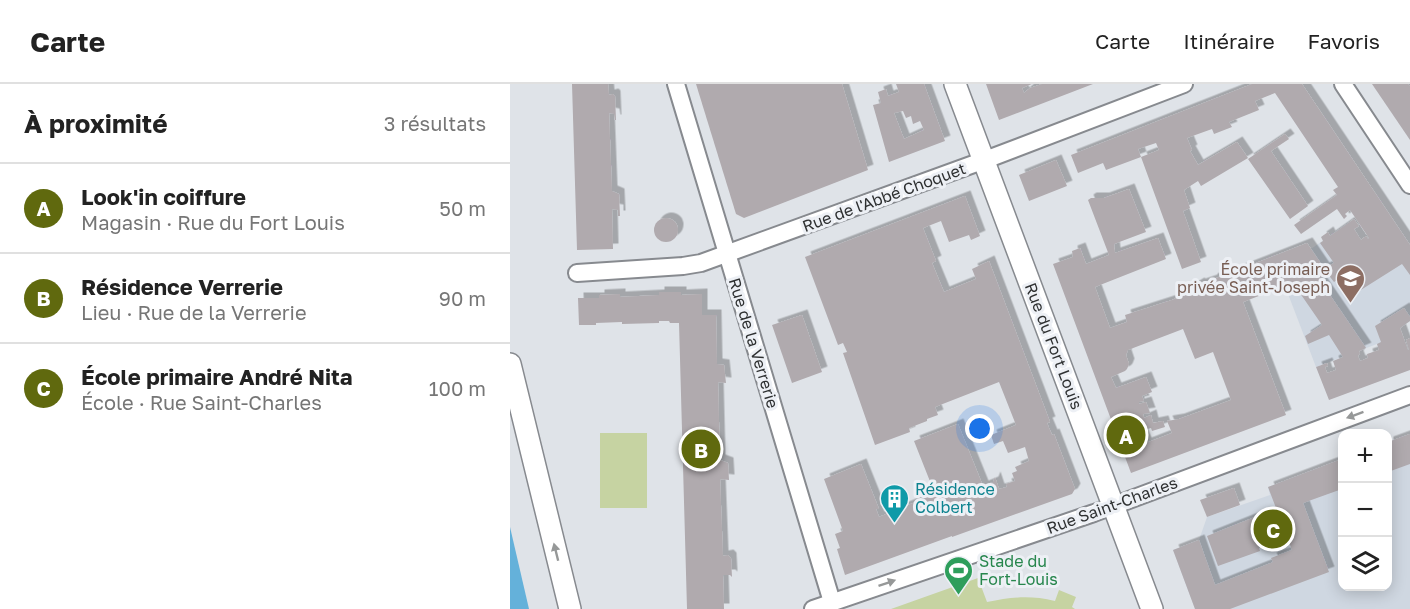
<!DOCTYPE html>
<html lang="fr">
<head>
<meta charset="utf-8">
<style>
  body { margin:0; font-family:"Golos Text",sans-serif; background:#f2f2f2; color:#222 }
  .controls { position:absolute; right:18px; bottom:18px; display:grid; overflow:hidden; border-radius:12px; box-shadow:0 3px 15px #0003 }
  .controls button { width:54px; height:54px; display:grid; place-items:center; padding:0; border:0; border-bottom:2px solid #e0e0e0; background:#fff; color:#222; font:30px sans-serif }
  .you { position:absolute; left:470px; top:345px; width:21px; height:21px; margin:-15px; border:4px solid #fff; border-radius:50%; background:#1a73e8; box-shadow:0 0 0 9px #1a73e833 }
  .badge { display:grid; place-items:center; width:39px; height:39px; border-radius:50%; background:#60690e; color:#fff; font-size:20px; font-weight:700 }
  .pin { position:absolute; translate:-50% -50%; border:3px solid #fff; box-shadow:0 2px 6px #0006 }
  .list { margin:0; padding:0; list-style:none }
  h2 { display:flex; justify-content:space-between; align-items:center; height:78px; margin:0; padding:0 24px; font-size:26px }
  h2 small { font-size:20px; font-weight:400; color:#767676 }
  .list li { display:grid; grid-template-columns:39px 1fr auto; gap:18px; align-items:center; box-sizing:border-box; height:90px; padding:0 24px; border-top:2px solid #e0e0e0 }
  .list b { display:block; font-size:22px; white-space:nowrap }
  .list p { margin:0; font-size:20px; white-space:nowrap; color:#767676 }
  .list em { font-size:20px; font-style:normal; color:#767676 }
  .icon { flex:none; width:33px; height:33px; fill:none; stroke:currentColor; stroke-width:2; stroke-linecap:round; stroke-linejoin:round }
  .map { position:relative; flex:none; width:900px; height:525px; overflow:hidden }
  header { display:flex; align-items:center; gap:36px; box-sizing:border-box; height:84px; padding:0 30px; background:#fff; border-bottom:2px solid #e0e0e0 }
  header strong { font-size:28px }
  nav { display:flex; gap:33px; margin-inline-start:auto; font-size:21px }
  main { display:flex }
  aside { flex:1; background:#fff }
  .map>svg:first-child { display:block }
</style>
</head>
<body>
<header>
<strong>Carte</strong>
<nav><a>Carte</a><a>Itinéraire</a><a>Favoris</a></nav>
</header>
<main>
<aside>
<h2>À proximité<small>3 résultats</small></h2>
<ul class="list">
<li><span class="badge">A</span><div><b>Look'in coiffure</b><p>Magasin · Rue du Fort Louis</p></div><em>50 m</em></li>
<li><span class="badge">B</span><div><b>Résidence Verrerie</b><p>Lieu · Rue de la Verrerie</p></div><em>90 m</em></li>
<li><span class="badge">C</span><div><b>École primaire André Nita</b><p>École · Rue Saint-Charles</p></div><em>100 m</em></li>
</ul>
</aside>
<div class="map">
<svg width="900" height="525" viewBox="0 0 900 525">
  <defs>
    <filter id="shadow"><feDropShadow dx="5.5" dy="-5.5" stdDeviation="0" flood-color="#0004"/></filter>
  </defs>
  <rect width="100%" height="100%" fill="#dfe3e8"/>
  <g fill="#cfd7e1">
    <polygon points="883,137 900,162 900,237 890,244 869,266 867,260 806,283 775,202 813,184 801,165 839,138 853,159"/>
    <polygon points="900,350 900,525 685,525 663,466 689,456 697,433 760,411 758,403 832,375 832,502 878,502 878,358"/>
  </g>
  <g fill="#c6d3a2">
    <rect x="90" y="349" width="47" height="75"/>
    <path d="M468,494l9,24c25,-5 43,-7 68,-1l4,-11 17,7 -4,10 3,2h-184z"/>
  </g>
  <polygon fill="#64b1da" points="0,443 19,525 0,525"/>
  <g fill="#b0aaae" fill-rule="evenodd" filter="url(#shadow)">
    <polygon points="62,0 98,0 99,11 103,10 105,12 106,36 105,36 104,30 99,29 102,107 109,110 110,132 108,132 108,126 102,125 103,165 67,166"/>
    <polygon points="186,0 332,0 358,86 234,134 226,130"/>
    <path d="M386,0h28l21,57 -56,21 -16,-57 8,-2 -3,-11 8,-3 2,7 11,-4zM393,27l3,7 5,-2 2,8 7,-3 4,9 -20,9 -10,-26z"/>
    <polygon points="476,0 522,0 512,4 514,9 520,4 532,0 583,0 489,36"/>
    <path d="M742,0h50l108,161v30l-8,-11 -46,29 -13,-17 -9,6 -7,-9 -8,6 47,69 -7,3 1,2 -2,3 2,5 8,-3 -1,-4 12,-4 -2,-6 4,-2 -6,-16 29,-18 6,9v4l-10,7 8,22h1l-3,-10 4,-2v32l-81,30 -13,-33 11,-4 1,3 -3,1 2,6 9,-3 -3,-9 10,-4 -14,-22 -21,9 -3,-8 17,-11 -29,-42 -50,19 43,113 -155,58 -78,-209 20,-7 -1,-6 8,-3 6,16 23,-9 -21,-55 3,-2h13l25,-9 17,43 -32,12 1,9 43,-15 8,21 -71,28 15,41 17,-6 -2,-7 47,-15 19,-8 -2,-3 10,-6 1,1 12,-4v-1l2,-1v1l12,-5v-1l17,-5 64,-25 17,25 10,-5 -14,-20 3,-2 -2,-4 7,-5 2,4 24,-17 5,7 -5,3 7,11 5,-4 2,3 1,-1 -19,-28 -5,4 2,2 -3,3 -7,-10 -36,25 -7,-9 43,-30 -4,-5 5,-3 -63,-94 -20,8 4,9 -30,12 3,5 -18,7 -2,-5 -25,9 5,12 -2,1 8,14 39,-23 11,16 -47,28 -3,-5 -14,9 6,18 -7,3 18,51 -19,7 -41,-112 18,-7 -3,-7 -18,6 3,8 -35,13 -3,-7 -25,10 -7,-18zM673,245l12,30 18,-7 18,48 -52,19 -12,2 5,12 -26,10 -5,-12 10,-3 1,3 13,-4 -2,-6 -10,2 -2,-8 -7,3 -1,-4 7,-1 -4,-11 -7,2v-2l5,-1 -2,-5 10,-4 -6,-15 -30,11 -5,-11 14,-6 2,-2 2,-5 -3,-9 2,-5z"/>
    <polygon points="862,0 898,0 900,2 900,56"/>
    <polygon points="775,50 779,55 761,67 798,122 780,135 738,75"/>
    <polygon points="546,76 557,102 519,117 509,91"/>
    <polygon points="455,112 470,152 461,156 459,151 439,158 431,137 413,144 426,177 422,179 434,208 466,195 462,185 479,177 540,338 537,339 542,351 544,350 565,405 562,410 442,453 442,452 335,491 327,465 330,464 325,450 333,447 314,395 351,380 369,425 366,425 369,433 425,410 404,357 448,340 473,402 483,398 485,393 489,405 497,403 496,400 505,397 502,389 507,387 505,383 519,377 515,363 498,369 493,357 484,360 481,351 506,341 489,298 425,323 428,331 417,335 417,337 399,344 400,348 365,361 333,269 337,268 333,259 328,261 295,173"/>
    <circle cx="156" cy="146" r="12"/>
    <polygon points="149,208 171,208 171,211 192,210 192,231 206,231 207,280 214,281 216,299 208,298 210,376 218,379 219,396 210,395 213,472 218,471 221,474 222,493 220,491 213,491 214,525 177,525 169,239 160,239 159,237 149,237 149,239 112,240 112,238 86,239 86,241 69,241 68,214 89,214 89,211 110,210 110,213 149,211"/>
    <polygon points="292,231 312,288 282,299 262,241"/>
    <polygon points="900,350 900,380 878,388 878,358"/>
    <polygon points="832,375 832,405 793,419 819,488 720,525 685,525 663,466 689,456 705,501 763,478 761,474 782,466 758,403"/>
    <polygon points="724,404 730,421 697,433 690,416"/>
    <polygon points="750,431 751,435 745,437 742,443 750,467 708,482 697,452"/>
  </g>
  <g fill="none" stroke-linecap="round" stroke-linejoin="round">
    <defs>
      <g id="minor">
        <polyline points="166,0 322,518"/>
        <polyline points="833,0 900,101"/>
        <polyline points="67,189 173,182 191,179 483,73 674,0"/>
        <polyline points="303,525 584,429 900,311"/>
      </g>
      <g id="tertiary">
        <polyline points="445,0 642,525"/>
        <polyline points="0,280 60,525"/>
      </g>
    </defs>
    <use href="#minor" stroke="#878a8f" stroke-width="20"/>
    <use href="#tertiary" stroke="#878a8f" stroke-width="24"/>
    <use href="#minor" stroke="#fff" stroke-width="16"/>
    <use href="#tertiary" stroke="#fff" stroke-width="21"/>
  </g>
  <defs><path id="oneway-solid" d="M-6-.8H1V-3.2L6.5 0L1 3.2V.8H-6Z" transform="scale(1.5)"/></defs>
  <g fill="#969898">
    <use href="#oneway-solid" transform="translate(845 331) rotate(160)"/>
    <use href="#oneway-solid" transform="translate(46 468) rotate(-104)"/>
    <use href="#oneway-solid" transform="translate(377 499) rotate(-19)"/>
  </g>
  <defs>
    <symbol id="school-pin" viewBox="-11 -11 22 30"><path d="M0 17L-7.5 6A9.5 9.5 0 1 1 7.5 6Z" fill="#8d6e63" stroke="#edf0f5"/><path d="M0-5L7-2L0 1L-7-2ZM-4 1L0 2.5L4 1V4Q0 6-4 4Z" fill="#fff"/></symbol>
    <symbol id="building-pin" viewBox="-11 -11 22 30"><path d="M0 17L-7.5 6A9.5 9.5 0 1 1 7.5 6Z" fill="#0f9aa8" stroke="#edf0f5"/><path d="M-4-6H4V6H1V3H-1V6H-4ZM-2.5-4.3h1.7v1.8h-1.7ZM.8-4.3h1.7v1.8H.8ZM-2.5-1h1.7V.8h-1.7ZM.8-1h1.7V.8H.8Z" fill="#fff"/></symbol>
    <symbol id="stadium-pin" viewBox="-11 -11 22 30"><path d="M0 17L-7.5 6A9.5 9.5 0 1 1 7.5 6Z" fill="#2e9e5b" stroke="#edf0f5"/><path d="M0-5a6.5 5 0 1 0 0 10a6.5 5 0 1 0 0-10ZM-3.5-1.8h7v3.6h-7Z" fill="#fff"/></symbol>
  </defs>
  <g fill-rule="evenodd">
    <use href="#school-pin" x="824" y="178" width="33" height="45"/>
    <use href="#building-pin" x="368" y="398" width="33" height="45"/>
    <use href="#stadium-pin" x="432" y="470" width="33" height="45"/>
  </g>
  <g text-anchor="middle" stroke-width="6" stroke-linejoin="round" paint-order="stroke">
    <g font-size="16" fill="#2e3031" stroke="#edf0f5">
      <text transform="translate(374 113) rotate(-20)" y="6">Rue de l'Abbé Choquet</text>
      <text transform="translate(244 259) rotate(73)" y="6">Rue de la Verrerie</text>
      <text transform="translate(544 262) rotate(69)" y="6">Rue du Fort Louis</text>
      <text transform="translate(602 421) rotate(-20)" y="6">Rue Saint-Charles</text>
    </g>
    <g font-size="16" fill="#785e54" stroke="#edf0f5" text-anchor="end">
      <text x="820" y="191">École primaire<tspan x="820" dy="18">privée Saint-Joseph</tspan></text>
    </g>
    <g font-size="16" fill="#0d838f" stroke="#edf0f5" text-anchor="start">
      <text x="405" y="411">Résidence<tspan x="405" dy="18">Colbert</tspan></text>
    </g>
    <g font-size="16" fill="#27864d" stroke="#edf0f5" text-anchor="start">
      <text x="469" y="483">Stade du<tspan x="469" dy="18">Fort-Louis</tspan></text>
    </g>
  </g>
</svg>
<div class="controls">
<button>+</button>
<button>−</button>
<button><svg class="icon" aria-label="layers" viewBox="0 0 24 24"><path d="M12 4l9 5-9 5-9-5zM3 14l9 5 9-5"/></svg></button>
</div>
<div class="you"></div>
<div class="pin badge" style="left:616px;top:351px">A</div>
<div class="pin badge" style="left:191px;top:365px">B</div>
<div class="pin badge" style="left:763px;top:445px">C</div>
</div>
</main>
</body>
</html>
